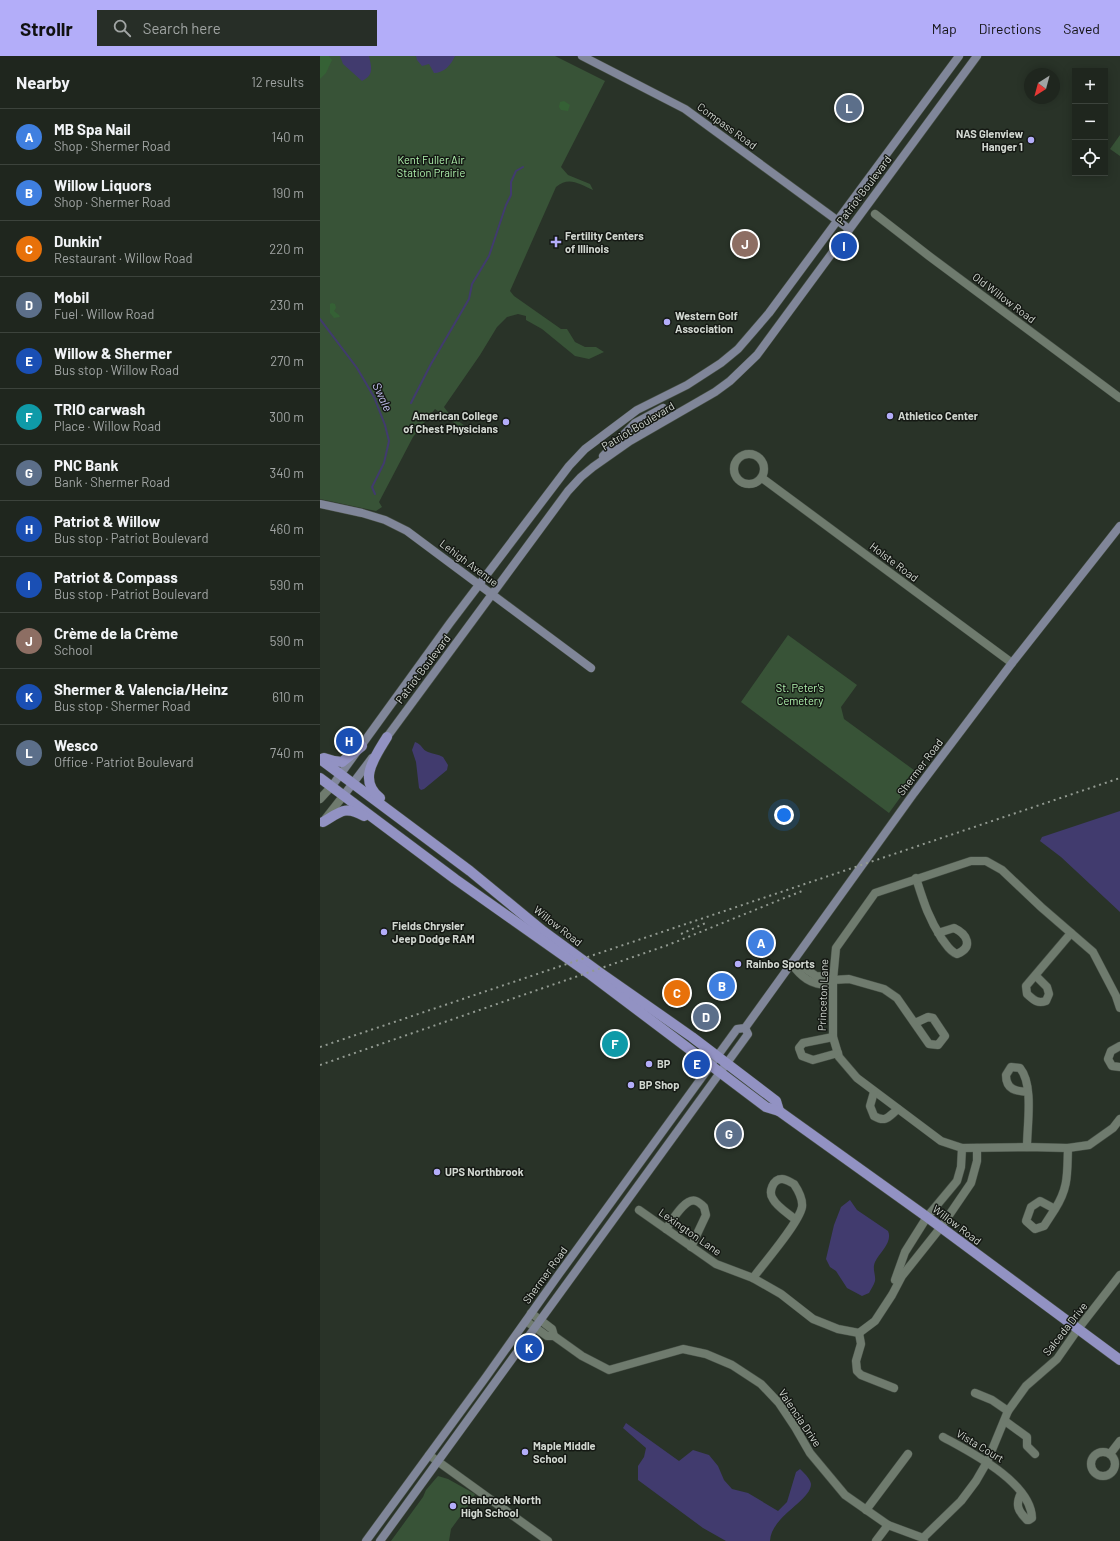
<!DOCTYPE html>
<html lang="en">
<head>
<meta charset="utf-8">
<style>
  body { margin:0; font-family:Barlow,sans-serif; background:#272e27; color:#f1f3f6 }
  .controls { position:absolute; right:12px; top:12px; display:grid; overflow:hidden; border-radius:0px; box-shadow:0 2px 10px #0003 }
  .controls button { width:36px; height:36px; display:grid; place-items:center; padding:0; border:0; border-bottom:1px solid #3c433c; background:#1f261e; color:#f1f3f6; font:20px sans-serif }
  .compass { position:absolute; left:704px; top:12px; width:36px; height:36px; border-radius:50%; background:#1f261e; box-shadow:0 2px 10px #0003; rotate:216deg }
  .you { position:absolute; left:464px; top:759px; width:14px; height:14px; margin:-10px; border:3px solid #fff; border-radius:50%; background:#1a73e8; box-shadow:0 0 0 6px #1a73e833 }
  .badge { display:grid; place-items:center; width:26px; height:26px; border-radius:50%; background:#b3adf9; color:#fff; font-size:13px; font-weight:700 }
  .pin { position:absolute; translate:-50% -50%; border:2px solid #fff; box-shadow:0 1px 4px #0006 }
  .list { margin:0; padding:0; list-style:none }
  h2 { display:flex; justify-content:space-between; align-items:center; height:52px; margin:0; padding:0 16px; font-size:17px }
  h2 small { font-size:13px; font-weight:400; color:#a1a5a4 }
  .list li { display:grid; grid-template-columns:26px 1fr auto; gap:12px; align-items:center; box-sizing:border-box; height:56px; padding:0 16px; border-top:1px solid #3c433c }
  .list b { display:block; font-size:15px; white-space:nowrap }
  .list p { margin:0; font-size:13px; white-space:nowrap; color:#a1a5a4 }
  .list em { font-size:13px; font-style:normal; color:#a1a5a4 }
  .icon { flex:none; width:22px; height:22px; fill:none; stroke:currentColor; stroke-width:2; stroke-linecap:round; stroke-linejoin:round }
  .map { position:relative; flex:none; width:800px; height:1485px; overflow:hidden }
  header { display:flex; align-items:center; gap:24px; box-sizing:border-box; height:56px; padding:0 20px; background:#b3adf9; color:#111 }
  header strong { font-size:19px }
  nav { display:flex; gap:22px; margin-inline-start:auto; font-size:14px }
  .search { width:280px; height:36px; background:#272e27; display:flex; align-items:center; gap:10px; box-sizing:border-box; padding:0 14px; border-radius:0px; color:#a1a5a4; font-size:15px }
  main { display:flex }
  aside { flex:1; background:#1f261e }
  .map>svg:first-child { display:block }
</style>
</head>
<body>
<header>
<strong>Strollr</strong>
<div class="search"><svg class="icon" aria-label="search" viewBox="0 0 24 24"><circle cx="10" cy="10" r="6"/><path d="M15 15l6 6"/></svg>Search here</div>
<nav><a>Map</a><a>Directions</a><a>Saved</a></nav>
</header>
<main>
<aside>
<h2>Nearby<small>12 results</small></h2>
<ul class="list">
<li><span class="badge" style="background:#3f7fe0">A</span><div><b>MB Spa Nail</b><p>Shop · Shermer Road</p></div><em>140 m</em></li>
<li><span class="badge" style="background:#3f7fe0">B</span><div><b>Willow Liquors</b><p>Shop · Shermer Road</p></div><em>190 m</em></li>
<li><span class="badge" style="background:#e8710a">C</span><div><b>Dunkin'</b><p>Restaurant · Willow Road</p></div><em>220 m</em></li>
<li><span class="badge" style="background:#5c6f8a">D</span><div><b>Mobil</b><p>Fuel · Willow Road</p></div><em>230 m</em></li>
<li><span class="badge" style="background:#1a4fb4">E</span><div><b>Willow &amp; Shermer</b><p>Bus stop · Willow Road</p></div><em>270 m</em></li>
<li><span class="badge" style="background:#0f9aa8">F</span><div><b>TRIO carwash</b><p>Place · Willow Road</p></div><em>300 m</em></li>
<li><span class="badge" style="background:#5c6f8a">G</span><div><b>PNC Bank</b><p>Bank · Shermer Road</p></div><em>340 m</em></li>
<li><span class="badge" style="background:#1a4fb4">H</span><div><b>Patriot &amp; Willow</b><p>Bus stop · Patriot Boulevard</p></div><em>460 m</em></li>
<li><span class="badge" style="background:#1a4fb4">I</span><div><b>Patriot &amp; Compass</b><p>Bus stop · Patriot Boulevard</p></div><em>590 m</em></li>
<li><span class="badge" style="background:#8d6e63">J</span><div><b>Crème de la Crème</b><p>School</p></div><em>590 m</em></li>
<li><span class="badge" style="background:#1a4fb4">K</span><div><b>Shermer &amp; Valencia/Heinz</b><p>Bus stop · Shermer Road</p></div><em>610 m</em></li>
<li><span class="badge" style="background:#5c6f8a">L</span><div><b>Wesco</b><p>Office · Patriot Boulevard</p></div><em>740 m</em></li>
</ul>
</aside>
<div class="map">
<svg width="800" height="1485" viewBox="0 0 800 1485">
  <rect width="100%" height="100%" fill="#293328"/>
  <g fill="#385337">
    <path d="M0,0h235l50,25 -44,86 7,8 22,9 3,6c-14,-6 -24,-14 -37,-3l-46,104 4,5 47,33h6l8,13 10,5h11l8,5 -15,7 -14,-3 -33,-27 -16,-9v-4l-8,-2 -11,3 -10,10 -17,28 -36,52 6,8 15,11 -1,4 -29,-21 -22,28 -34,65 3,5 -6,4 -56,-12z"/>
    <polygon points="800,79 800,100 790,93"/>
    <polygon points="468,579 537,629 521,651 524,663 598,717 569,757 421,646"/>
    <polygon points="118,1420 128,1423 155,1438 153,1443 131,1473 129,1485 71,1485 103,1441 106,1434"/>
  </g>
  <g fill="#356135">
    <polygon points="0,0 9,0 12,4 6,17 0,23"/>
    <polygon points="244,45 250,49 248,55 241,54 239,51 240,46"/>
    <polygon points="12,247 15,248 16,252 14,255 19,259 20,261 14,262 10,257 10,248"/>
  </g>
  <g fill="#413b6e">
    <path d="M20,0h29c2,10 6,19 -7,25l-19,-17z"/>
    <path d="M96,0h39c-4,9 -11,17 -21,17l-5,-9 -7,2 -5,-6z"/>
    <path d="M95,686c7,2 7,8 13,10 5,2 10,2 15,5l5,8 -1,5 -23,19 -3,1 -2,-2 -3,-26 -4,-12z"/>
    <polygon points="800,755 800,856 741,801 720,785 722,781"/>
    <path d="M530,1144l7,10 31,21c5,11 -8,21 -13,31 -3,7 1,13 0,19 -1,4 -4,8 -6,12l-7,3 -15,-8 -11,-17 -6,-4 -4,-8 8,-34 7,-18z"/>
    <path d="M306,1367l53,38 14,-11 16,5 9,11 6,14 8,9 16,4 30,18 9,-9 9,-30 4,-3c4,4 10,9 11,15 0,17 -40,32 -41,57h-44l-23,-13 -65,-48v-14l6,-9 2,-9 -23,-20z"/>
  </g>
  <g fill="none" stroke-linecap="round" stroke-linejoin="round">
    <g stroke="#413b6e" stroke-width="2">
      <polyline points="0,263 37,312 54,341 65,369 69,385 64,407 52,431 55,438"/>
      <polyline points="91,347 111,308 149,243 152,228 169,200 186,149 191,139 191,126 196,115 203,111"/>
    </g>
    <defs>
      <g id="street">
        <polyline points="555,158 609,200 800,342"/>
        <circle cx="429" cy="413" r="15"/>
        <polyline points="442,422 692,607"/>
        <polyline points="0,743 12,730"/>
        <polyline points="6,762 24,739"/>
        <path d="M596,822c8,25 12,39 26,61 5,6 7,12 15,15 17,-7 10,-20 -3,-26l-16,5"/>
        <path d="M471,907c10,14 20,22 37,22l5,-5 16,-1 35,10 13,9 32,46 9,1 7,-9 -12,-18 -5,-1 -13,6"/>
        <polyline points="471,907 483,911 496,920 509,921 513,924"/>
        <path d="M716,920l11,11 2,7 -3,7c-9,3 -12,-1 -19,-7l-1,-8 45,-53"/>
        <polyline points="800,952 796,940 773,896 721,851 682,814 666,805 651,805 555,837 516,892 513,924 513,981 519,1001 537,1022 621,1085 642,1092 707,1091 748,1092 769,1089 793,1072 800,1063"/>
        <polyline points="513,981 483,987 479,992 482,1000 493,1004 518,997"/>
        <polyline points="800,990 791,995 788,1003 792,1010 800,1011"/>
        <path d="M554,1036l-4,14 4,10c12,7 14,1 24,-7"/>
        <path d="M707,1091c0,-22 7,-62 -7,-79l-9,-1 -5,8c0,15 10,16 22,17"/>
        <path d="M735,1153l-11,17 -9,3 -9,-8 5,-14 9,-6 15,8c14,-22 12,-36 13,-61"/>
        <polyline points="319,1154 396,1208 433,1222 461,1238 493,1263 518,1273 539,1277 541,1288 536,1305 537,1315 541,1319 574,1332"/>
        <path d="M346,1173c6,-8 19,-32 30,-28 3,1 6,4 8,6l2,8 -15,32"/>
        <path d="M433,1222c11,-15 46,-55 49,-71 1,-8 -4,-17 -8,-23 -4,-2 -8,-5 -12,-5 -9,0 -14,13 -9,20 4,8 16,15 23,21"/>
        <polyline points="575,1224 585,1196 607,1161 637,1125 641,1111 642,1092"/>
        <polyline points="211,1257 232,1273 234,1280"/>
        <polyline points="206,1265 227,1280 234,1280 262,1300 289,1314 363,1293 386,1298 412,1309 441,1328 459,1347 475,1371 490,1397 525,1439 568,1469 603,1482 604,1485"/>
        <polyline points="539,1277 555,1265 572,1239 582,1220 621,1171 651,1127 657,1105 657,1092"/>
        <polyline points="655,1337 672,1344 688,1355"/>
        <polyline points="685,1365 707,1381 707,1390 715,1398"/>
        <path d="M623,1381c27,15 88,45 89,81l-3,2h-2c-9,-9 -12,-15 -6,-27"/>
        <circle cx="783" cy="1408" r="12"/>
        <polyline points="790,1398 800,1385"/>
        <polyline points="109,1399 228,1485"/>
        <polyline points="546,1454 588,1398"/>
        <polyline points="603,1482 641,1445 656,1425 667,1406 688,1355 706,1330 737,1303 758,1273 800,1219"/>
        <polyline points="556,1485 568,1469"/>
      </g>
      <g id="secondary">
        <polyline points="262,0 365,53 529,173"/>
        <polyline points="283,400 315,367 343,352"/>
        <polyline points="0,448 42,457 65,464 87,475 271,612"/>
        <polyline points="64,685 248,435 261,421 273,411 310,385 395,336 410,325 437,299 657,0"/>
        <polyline points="12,730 130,567 249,410 265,393 317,354 367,329 401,307 418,293 449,257 639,0"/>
        <polyline points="24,739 52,702"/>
        <polyline points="46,1485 166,1321 239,1218 417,973 425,972 594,737 692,607 800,470"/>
        <polyline points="60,1485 428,978 425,972"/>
      </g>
      <g id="primary">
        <polyline points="4,702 14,705 22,706 42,690"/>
        <polyline points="0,703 150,815 223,875 279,916 372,981 456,1045 459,1055"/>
        <polyline points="0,722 135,823 271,919 446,1051 459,1055 607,1161 800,1304"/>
        <path d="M60,742c-23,-18 -5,-41 7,-61"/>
        <path d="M3,766c17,-10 22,-17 41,-6"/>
      </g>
    </defs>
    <use href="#street" stroke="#475046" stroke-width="9"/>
    <use href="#secondary" stroke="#475046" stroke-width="9"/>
    <use href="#primary" stroke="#475046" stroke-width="11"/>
    <use href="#street" stroke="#6f7b6e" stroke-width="8"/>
    <use href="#secondary" stroke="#808699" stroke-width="8"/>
    <use href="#primary" stroke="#9292c3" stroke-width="10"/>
    <g stroke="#929a91" stroke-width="2" stroke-dasharray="2 4" stroke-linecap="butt">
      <polyline points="361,878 388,866"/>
      <polyline points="0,991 800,722"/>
      <polyline points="0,1009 348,889 482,835"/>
    </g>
  </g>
  <g fill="#b3adf9" stroke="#151914" stroke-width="1.5">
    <circle cx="711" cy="84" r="4"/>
    <path d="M234 180h4v4h4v4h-4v4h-4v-4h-4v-4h4z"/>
    <circle cx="347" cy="266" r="4"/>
    <circle cx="570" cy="360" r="4"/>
    <circle cx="186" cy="366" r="4"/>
    <circle cx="64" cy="876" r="4"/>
    <circle cx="418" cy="908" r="4"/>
    <circle cx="329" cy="1008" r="4"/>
    <circle cx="311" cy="1029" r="4"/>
    <circle cx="117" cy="1116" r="4"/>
    <circle cx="205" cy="1396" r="4"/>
    <circle cx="133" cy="1450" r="4"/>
  </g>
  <g text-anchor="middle" stroke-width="3" stroke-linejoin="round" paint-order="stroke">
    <g font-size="11" fill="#d1d7d0" stroke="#151914">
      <text transform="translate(407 70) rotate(36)" y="4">Compass Road</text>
      <text transform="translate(544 134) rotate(-53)" y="4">Patriot Boulevard</text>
      <text transform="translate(684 242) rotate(37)" y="4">Old Willow Road</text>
      <text transform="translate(318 370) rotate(-31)" y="4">Patriot Boulevard</text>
      <text transform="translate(574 506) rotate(37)" y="4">Holste Road</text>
      <text transform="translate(149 507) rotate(37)" y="4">Lehigh Avenue</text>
      <text transform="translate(103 613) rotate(-53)" y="4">Patriot Boulevard</text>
      <text transform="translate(600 711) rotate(-53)" y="4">Shermer Road</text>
      <text transform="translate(238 870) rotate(38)" y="4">Willow Road</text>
      <text transform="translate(503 939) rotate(-88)" y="4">Princeton Lane</text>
      <text transform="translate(637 1169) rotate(37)" y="4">Willow Road</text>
      <text transform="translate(370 1176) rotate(35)" y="4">Lexington Lane</text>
      <text transform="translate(225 1219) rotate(-54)" y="4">Shermer Road</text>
      <text transform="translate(745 1273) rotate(-52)" y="4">Salceda Drive</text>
      <text transform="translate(480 1362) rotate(56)" y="4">Valencia Drive</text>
      <text transform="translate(660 1390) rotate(31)" y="4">Vista Court</text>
    </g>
    <g font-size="11" font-weight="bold" fill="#d1d7d0" stroke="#151914" text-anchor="start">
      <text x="703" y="82" text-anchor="end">NAS Glenview<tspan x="703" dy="13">Hanger 1</tspan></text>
      <text x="245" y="184">Fertility Centers<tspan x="245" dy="13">of Illinois</tspan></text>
      <text x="355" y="264">Western Golf<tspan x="355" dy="13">Association</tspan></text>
      <text x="178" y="364" text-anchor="end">American College<tspan x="178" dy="13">of Chest Physicians</tspan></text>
      <text x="578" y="364">Athletico Center</text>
      <text x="72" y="874">Fields Chrysler<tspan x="72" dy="13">Jeep Dodge RAM</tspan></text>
      <text x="426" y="912">Rainbo Sports</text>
      <text x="337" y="1012">BP</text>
      <text x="319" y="1033">BP Shop</text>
      <text x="125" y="1120">UPS Northbrook</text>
      <text x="213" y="1394">Maple Middle<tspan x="213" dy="13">School</tspan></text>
      <text x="141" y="1448">Glenbrook North<tspan x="141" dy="13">High School</tspan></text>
    </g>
    <g font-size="11" fill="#b0f3ae" stroke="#151914">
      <text x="111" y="108">Kent Fuller Air<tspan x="111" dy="13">Station Prairie</tspan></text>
      <text x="480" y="636">St. Peter's<tspan x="480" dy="13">Cemetery</tspan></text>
    </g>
    <g font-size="12" font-style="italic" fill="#c5c3f4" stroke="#151914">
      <text transform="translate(62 341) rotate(65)" y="4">Swale</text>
    </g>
  </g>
</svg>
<div class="controls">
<button>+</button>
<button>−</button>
<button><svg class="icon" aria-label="locate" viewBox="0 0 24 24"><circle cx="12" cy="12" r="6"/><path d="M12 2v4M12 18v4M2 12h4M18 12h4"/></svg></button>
</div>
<svg class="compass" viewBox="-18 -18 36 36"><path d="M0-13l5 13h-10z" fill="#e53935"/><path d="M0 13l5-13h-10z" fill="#a1a5a4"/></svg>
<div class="you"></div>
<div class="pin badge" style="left:441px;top:887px;background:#3f7fe0">A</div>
<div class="pin badge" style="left:402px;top:930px;background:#3f7fe0">B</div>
<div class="pin badge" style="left:357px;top:937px;background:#e8710a">C</div>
<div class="pin badge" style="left:386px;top:961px;background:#5c6f8a">D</div>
<div class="pin badge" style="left:377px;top:1008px;background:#1a4fb4">E</div>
<div class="pin badge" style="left:295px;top:988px;background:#0f9aa8">F</div>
<div class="pin badge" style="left:409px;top:1078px;background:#5c6f8a">G</div>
<div class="pin badge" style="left:29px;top:685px;background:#1a4fb4">H</div>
<div class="pin badge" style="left:524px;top:190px;background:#1a4fb4">I</div>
<div class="pin badge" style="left:425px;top:188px;background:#8d6e63">J</div>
<div class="pin badge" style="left:209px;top:1292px;background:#1a4fb4">K</div>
<div class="pin badge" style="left:529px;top:52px;background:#5c6f8a">L</div>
</div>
</main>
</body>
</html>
